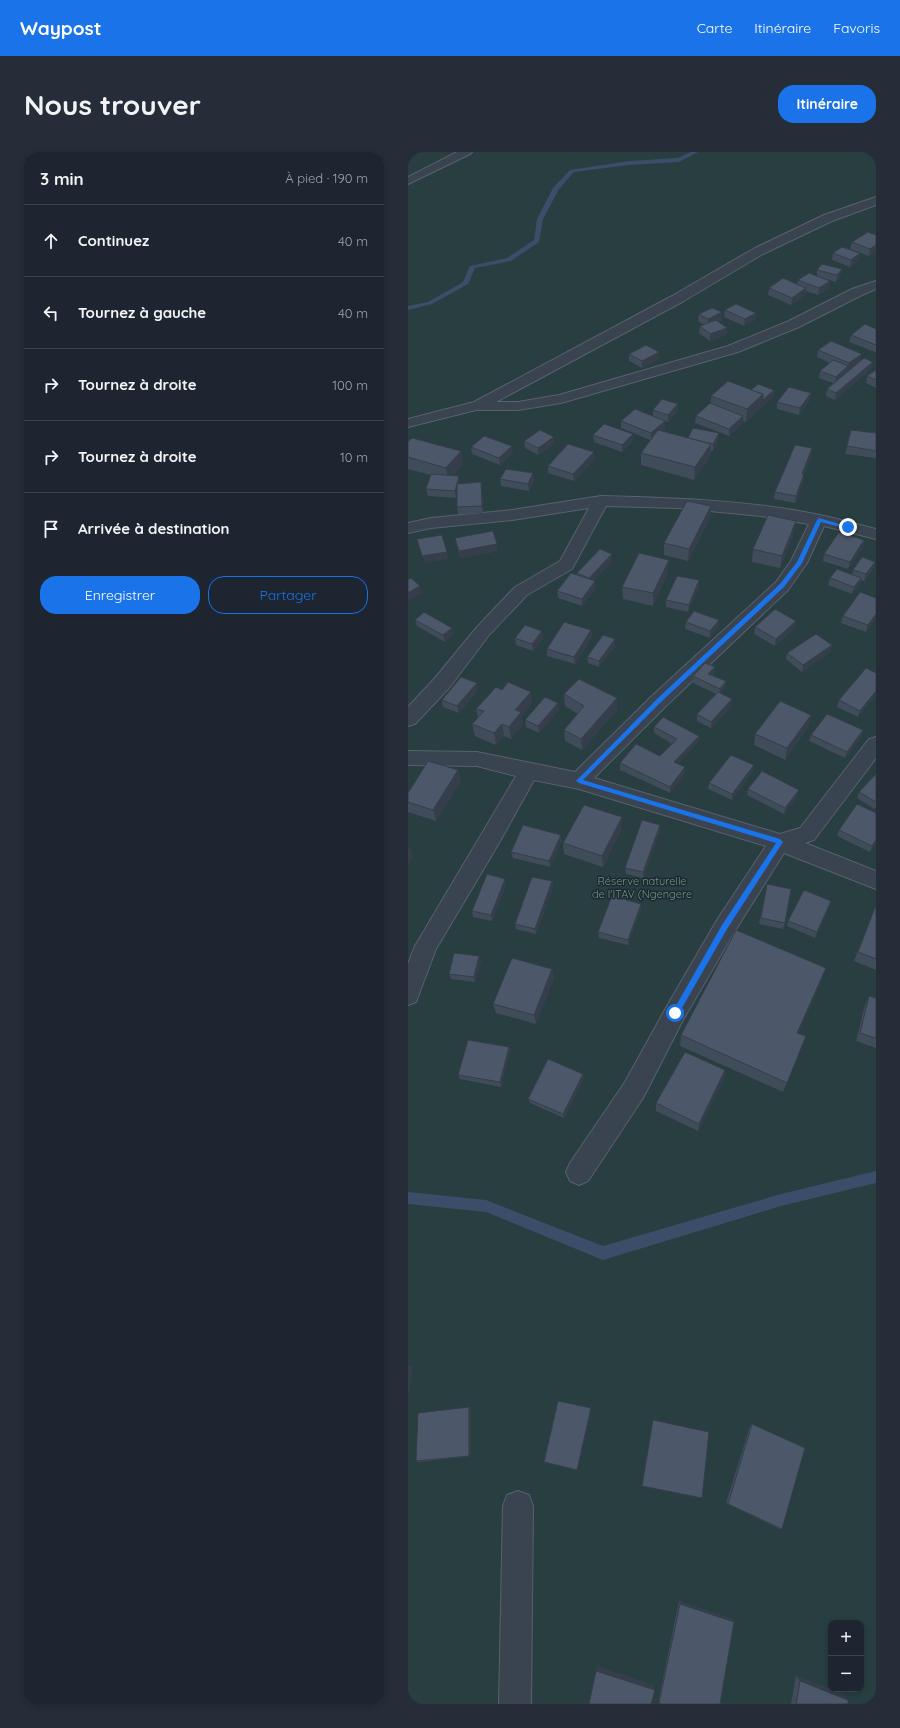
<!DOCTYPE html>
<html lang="fr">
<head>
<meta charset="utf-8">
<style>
  body { margin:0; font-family:Quicksand,sans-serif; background:#252d38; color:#f1f3f6 }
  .controls { position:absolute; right:12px; bottom:12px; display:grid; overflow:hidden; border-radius:8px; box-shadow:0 2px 6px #0003 }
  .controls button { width:36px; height:36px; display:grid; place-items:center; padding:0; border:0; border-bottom:1px solid #3a424c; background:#1c2530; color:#f1f3f6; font:20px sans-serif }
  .stop { position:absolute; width:12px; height:12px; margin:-9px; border:3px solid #1a73e8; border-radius:50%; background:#fff }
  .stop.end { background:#1a73e8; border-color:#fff; box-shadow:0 1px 4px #0008 }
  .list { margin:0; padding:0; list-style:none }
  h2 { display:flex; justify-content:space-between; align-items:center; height:52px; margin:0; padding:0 16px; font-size:17px }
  h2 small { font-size:13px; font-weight:400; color:#a0a5ab }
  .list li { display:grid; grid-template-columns:26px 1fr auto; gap:12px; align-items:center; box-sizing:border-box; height:72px; padding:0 16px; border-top:1px solid #3a424c }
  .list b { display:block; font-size:15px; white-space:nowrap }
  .list em { font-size:13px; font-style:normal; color:#a0a5ab }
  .actions { display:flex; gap:8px; padding:12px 16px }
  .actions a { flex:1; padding:9px 0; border:1px solid #1a73e8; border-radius:16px; text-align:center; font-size:14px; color:#1a73e8 }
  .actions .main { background:#1a73e8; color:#fff }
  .icon { flex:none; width:22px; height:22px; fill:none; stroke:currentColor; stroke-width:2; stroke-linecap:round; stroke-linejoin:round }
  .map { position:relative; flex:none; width:468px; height:1552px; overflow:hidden; border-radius:16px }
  header { display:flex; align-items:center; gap:24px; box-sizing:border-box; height:56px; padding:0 20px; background:#1a73e8; color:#fff }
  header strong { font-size:19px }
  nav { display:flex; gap:22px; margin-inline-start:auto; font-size:14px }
  .intro { display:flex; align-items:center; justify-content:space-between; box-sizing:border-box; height:96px; padding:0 24px }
  h1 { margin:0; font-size:28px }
  .button { padding:10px 18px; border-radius:16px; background:#1a73e8; color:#fff; font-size:14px; font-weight:700 }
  main { display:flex; gap:24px; padding:0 24px }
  aside { flex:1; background:#1c2530; border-radius:16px; box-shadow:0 2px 6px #0003 }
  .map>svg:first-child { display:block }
</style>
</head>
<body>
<header>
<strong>Waypost</strong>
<nav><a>Carte</a><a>Itinéraire</a><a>Favoris</a></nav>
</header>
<div class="intro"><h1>Nous trouver</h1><a class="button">Itinéraire</a></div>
<main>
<aside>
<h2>3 min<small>À pied · 190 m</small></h2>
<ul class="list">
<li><svg class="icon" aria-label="ahead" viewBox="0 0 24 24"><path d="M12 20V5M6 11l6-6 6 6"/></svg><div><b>Continuez</b></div><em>40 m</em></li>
<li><svg class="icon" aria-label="left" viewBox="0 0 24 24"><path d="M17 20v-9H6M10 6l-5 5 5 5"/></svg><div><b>Tournez à gauche</b></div><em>40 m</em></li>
<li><svg class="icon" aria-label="right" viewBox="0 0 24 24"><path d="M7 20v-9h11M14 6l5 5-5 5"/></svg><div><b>Tournez à droite</b></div><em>100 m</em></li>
<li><svg class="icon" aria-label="right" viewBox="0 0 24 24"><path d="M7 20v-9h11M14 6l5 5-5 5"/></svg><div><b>Tournez à droite</b></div><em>10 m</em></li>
<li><svg class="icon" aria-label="arrive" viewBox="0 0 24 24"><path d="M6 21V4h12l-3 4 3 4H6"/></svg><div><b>Arrivée à destination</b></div></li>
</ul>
<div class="actions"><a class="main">Enregistrer</a><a>Partager</a></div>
</aside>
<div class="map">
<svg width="468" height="1552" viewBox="0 0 468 1552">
  <rect width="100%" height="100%" fill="#263140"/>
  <path fill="#283e41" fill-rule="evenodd" d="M0,0h468v1552h-468zM423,1471h30v66h-30z"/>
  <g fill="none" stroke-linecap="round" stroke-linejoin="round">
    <g fill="#3b4e69" fill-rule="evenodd">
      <polygon points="283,0 290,0 271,10 221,13 166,20 151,37 135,67 131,90 103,109 67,116 60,132 24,152 0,158 0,154 20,150 55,130 62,114 99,106 126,88 129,67 145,36 162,18 221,9 270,6"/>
      <polygon points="468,1019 468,1031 373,1054 195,1108 78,1060 0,1052 0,1040 78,1048 195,1094 373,1042"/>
    </g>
    <defs>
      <g id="minor">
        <polygon points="49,0 64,0 62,2 0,32 0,25"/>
        <polygon points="468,45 468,53 424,69 355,102 274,150 88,250 110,250 151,243 320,194 381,169 444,137 468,129 468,137 454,143 391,175 330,200 153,251 110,258 68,258 0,275 0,267 66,250 264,144 347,96 416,63"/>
        <path d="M193,344c73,2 147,4 219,19 19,4 37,9 56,14v10l-52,-13 -17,37 -19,27 -121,115 -73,73 186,56 20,-6 69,-89 7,-2v21l-62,82 -9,3 71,28v18l-92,-36 -51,81 -50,86 -40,78 -55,83 -9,4 -9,-4 -4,-9 4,-9 55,-81 42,-76 50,-86 49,-74 -187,-57 -45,-9 -35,63 -63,106 -20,53 -8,3v-41l7,-18 101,-170 -39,-10 -69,-1v-14l69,1 98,20 78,-77 123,-113 15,-21 18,-37 -48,-8 -82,-8 -73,-2 -34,63 -45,26 -38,40 -40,53 -34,36 -7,2v-19l27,-29 42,-51 38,-40 45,-26 29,-53 -77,12 -81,8 -23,5v-10l23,-5 81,-8z"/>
        <polygon points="110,1339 121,1343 125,1354 123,1552 91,1552 95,1354 99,1343"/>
      </g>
    </defs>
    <use href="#minor" stroke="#58616e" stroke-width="2"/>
    <use href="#minor" fill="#3a4350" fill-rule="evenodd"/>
  </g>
  <g fill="#414c5a">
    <polygon points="468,83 468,99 461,104 442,97 444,90"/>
    <polygon points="425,101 451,108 442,115 424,108"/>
    <polygon points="434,117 432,124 428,130 414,126 421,136 410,143 398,139 397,143 383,153 360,143 361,136 389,132 390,128 409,124 409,118"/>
    <polygon points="317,158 348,161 347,168 336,174 316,165"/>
    <polygon points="291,162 314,168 310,170 319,176 318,183 302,189 291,181 292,174 296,173 290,169"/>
    <polygon points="468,177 468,200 467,200 441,190 443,183"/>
    <polygon points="410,198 454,202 452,209 440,218 439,220 463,217 427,248 418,244 419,237 425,231 411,226 412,219 422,211 409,205"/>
    <polygon points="251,200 251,207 234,216 221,209 221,202"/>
    <polygon points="468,218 468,236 458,231 459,224"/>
    <polygon points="343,238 366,238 365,245 338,270 335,269 335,271 321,284 287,271 288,264 303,252 303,244"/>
    <polygon points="402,248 391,263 369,257 369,250"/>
    <polygon points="270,252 270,259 260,270 257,269 257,276 253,279 280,286 311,281 310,288 305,299 303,299 302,305 286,328 233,313 233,301 242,288 213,276 213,269 245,264 245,258"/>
    <polygon points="468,281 468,306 437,302 439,294"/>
    <polygon points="185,283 225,289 214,300 186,290"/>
    <polygon points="116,289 146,292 130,303 117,296"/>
    <polygon points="0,290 53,299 55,312 45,323 52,331 52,332 73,330 74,337 75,361 50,362 49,355 49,343 48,346 20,344 18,337 23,323 0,317"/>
    <polygon points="63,295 105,301 92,313 64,302"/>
    <polygon points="404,296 403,303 396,322 395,330 387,351 366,347 367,340"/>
    <polygon points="186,300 187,307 166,329 140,321 140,314"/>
    <polygon points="125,321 126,328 121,339 93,334 92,327"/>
    <polygon points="303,354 302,366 280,409 256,403 256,391"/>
    <polygon points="386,381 372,416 344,410 345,397"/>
    <polygon points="47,386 90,399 52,406"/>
    <polygon points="456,388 455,395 440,417 415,409 416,402"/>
    <polygon points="204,402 204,410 186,428 188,436 174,454 150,446 149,439 169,423 169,421"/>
    <polygon points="467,410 465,417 456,429 453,428 452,433 444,442 420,433 422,426 444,423 445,418"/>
    <polygon points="260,420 245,454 215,447 214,435"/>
    <polygon points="291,428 291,435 280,460 258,455 258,448"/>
    <polygon points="468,446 458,480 433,471 435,464"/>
    <polygon points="7,468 44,476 45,482 37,490 9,474"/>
    <polygon points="311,468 310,475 302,486 277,477 278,470"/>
    <polygon points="347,475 387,476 367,494 346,482"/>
    <polygon points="183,478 184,485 167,512 139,504 139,497"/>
    <polygon points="134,479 135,486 125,499 108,493 107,486"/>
    <polygon points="424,493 422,500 394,520 378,507 379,501"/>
    <polygon points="207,494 191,515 180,511 179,505"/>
    <polygon points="307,515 306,521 305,523 318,529 317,536 313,541 324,547 324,554 303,576 289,569 289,562 308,542 285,531 285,524"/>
    <polygon points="468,521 450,565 429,555 431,548"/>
    <polygon points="70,538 51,561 35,555 34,548"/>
    <polygon points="156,542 209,546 209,558 174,598 157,589 156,578 170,562 157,554"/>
    <polygon points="124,551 113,564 115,572 103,587 96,584 88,593 67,584 64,572 70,566 68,557"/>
    <polygon points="151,558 131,581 118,575 117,568"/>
    <polygon points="403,563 400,575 377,608 346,593 347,582"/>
    <polygon points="246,575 291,584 290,590 270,612 277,615 277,622 262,641 212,618 212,611 252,604 264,592 246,581"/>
    <polygon points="455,578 453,585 437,606 401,589 403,583"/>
    <polygon points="346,613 345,619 324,648 300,637 301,631"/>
    <polygon points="50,618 53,629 28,669 0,660 0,650"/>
    <polygon points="468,622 468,655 466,657 449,646 451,640"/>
    <polygon points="340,637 389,645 376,662 339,643"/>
    <polygon points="468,661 468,691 462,700 429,684 431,678"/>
    <polygon points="214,665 214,676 195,715 156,702 155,691"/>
    <polygon points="252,679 235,726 218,722 217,716"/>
    <polygon points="154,689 142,715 105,706 103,700"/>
    <polygon points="97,727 98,733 84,769 65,765 64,759"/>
    <polygon points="144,729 145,735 128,782 108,777 107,772"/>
    <polygon points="359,732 377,771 375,777 351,772"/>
    <polygon points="233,752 233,757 220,793 191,786 190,780"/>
    <polygon points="468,753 468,818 446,809"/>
    <polygon points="421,755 407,786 379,774 380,769"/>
    <polygon points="71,804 73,809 67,830 43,827 41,822"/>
    <polygon points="144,817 146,826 128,872 88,861 85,852"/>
    <polygon points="414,828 390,882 398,884 375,940 272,894 273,883"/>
    <polygon points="461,844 468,846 468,896 448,889 457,853"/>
    <polygon points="101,895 102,900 93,935 52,927 50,923"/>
    <polygon points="317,918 316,926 290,979 248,959 248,951"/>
    <polygon points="175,922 176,926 156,966 122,951 120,947"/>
    <polygon points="61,1255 63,1256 63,1304 11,1310 8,1309"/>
    <polygon points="344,1272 374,1377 371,1377 318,1351 342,1274"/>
    <polygon points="271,1449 324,1467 326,1470 251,1551 251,1546"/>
    <polygon points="388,1524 435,1542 440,1552 383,1552"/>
  </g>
  <g fill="#353e4a">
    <polygon points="468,93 468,99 461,104 462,97"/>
    <polygon points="452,101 451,108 442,115 443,108"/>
    <polygon points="434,117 432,124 428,130 429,123"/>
    <polygon points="422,129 421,136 410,143 411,136"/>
    <polygon points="398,136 397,143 383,153 384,146"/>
    <polygon points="314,160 314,168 300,174 300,167"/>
    <polygon points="348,161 347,168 336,174 337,167"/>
    <polygon points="319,176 318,183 302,189 302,182"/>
    <polygon points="251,200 251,207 234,216 234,209"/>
    <polygon points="454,202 452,209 440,218 439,221 426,232 428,225 440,214 441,211"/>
    <polygon points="465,210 463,217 427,248 428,241"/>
    <polygon points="366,238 365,245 338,270 339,257 355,242"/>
    <polygon points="403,241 402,248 391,263 392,256"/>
    <polygon points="270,252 270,259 260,270 260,263"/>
    <polygon points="335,264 335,271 321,284 321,277"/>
    <polygon points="257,269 257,276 243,289 243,281"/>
    <polygon points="311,281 310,288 305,299 305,292"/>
    <polygon points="225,282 225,289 214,300 214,293"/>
    <polygon points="146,285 146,292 130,303 130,296"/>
    <polygon points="303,292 302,305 286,328 287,315"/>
    <polygon points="104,294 105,301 92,313 91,306"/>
    <polygon points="404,296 403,303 393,329 394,322"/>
    <polygon points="53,299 55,312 40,329 38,316"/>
    <polygon points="186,300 187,307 166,329 165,322"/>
    <polygon points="125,321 126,328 121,339 120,332"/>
    <polygon points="396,322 395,330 387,351 388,344"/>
    <polygon points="51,324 52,331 48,346 47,339"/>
    <polygon points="73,330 74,337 75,361 74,354"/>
    <polygon points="303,354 302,366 280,409 281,397"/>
    <polygon points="388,369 386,381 372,416 374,404"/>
    <polygon points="456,388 455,395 440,417 442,410"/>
    <polygon points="89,392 90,399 52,406 51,399"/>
    <polygon points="39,400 40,407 16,411 14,404"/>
    <polygon points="204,402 204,410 182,433 181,426"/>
    <polygon points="261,408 260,420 245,454 245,441"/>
    <polygon points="467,410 465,417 456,429 458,422"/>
    <polygon points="453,426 452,433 444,442 446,435"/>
    <polygon points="291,428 291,435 280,460 281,453"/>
    <polygon points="187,429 188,436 174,454 174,447"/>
    <polygon points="12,434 14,441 0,449 0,441"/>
    <polygon points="468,462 468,466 458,480 460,473"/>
    <polygon points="311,468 310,475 302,486 302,479"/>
    <polygon points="388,469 387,476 367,494 368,487"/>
    <polygon points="44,476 45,482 37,490 35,483"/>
    <polygon points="183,478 184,485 167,512 166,505"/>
    <polygon points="134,479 135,486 125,499 124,492"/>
    <polygon points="207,487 207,494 191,515 191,509"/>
    <polygon points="424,493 422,500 394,520 395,513"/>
    <polygon points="307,515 306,521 300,528 300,522"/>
    <polygon points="318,529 317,536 311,544 312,537"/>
    <polygon points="69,531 70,538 51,561 49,554"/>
    <polygon points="468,539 468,543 450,565 452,559"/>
    <polygon points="123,540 124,551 113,564 115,572 103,587 101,575 107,558"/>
    <polygon points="209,546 209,558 174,598 173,587"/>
    <polygon points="324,547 324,554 303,576 303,570"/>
    <polygon points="150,551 151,558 131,581 130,574"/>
    <polygon points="403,563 400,575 377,608 379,596"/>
    <polygon points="94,572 96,584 88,593 86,581"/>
    <polygon points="455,578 453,585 437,606 439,600"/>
    <polygon points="291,584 290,590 266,617 266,610"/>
    <polygon points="346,613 345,619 324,648 324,642"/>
    <polygon points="277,615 277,622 262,641 262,635"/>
    <polygon points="50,618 53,629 28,669 25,658"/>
    <polygon points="391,638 389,645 376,662 377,656"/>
    <polygon points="214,665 214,676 195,715 194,704"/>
    <polygon points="252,673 252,679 235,726 235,720"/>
    <polygon points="153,683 154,689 142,715 141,709"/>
    <polygon points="468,688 468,691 462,700 464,694"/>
    <polygon points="1,694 5,705 0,713 0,696"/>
    <polygon points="97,727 98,733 84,769 83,763"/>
    <polygon points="144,729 145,735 128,782 127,777"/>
    <polygon points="423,749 421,755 407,786 409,780"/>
    <polygon points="233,752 233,757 220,793 220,788"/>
    <polygon points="71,804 73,809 67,830 66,825"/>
    <polygon points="418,816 414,828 386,892 389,881"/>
    <polygon points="144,817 146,826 128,872 126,863"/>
    <polygon points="101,895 102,900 93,935 92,930"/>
    <polygon points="317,918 316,926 290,979 291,972"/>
    <polygon points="175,922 176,926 156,966 155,962"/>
    <polygon points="0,1213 5,1215 0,1247"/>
    <polygon points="61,1255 63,1256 63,1304 61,1304"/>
    <polygon points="183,1256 183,1257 170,1318 169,1318"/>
    <polygon points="271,1449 324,1467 326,1470 272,1452"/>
    <polygon points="189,1514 246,1533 247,1538 188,1519"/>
    <polygon points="388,1524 435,1542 440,1548 392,1529"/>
  </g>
  <g fill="#4c5869" stroke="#353e4a">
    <polygon points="460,80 468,83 468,93 462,97 444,90"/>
    <polygon points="434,95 452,101 443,108 425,101"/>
    <polygon points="414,112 434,117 429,123 409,118"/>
    <polygon points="401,121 422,129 411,136 390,128"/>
    <polygon points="375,126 398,136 384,146 361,136"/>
    <polygon points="328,152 348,161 337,167 317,158"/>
    <polygon points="304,156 314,160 300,167 291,162"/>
    <polygon points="308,168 319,176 302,182 292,174"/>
    <polygon points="457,172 468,177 468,193 443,183"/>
    <polygon points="423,189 454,202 441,211 410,198"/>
    <polygon points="238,193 251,200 234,209 221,202"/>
    <polygon points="456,206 465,210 428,241 419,237"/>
    <polygon points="425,208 440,214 428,225 412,219"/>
    <polygon points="468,218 468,228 459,224"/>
    <polygon points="320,229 355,242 339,257 303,244"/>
    <polygon points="350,232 366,238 355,248 355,242 343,238"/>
    <polygon points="381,235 403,241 392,256 369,250"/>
    <polygon points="254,247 270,252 260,263 245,258"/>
    <polygon points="302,251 335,264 321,277 288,264"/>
    <polygon points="227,257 257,269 243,281 213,269"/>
    <polygon points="196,272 225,282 214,293 185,283"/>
    <polygon points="285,276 311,281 305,292 280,286"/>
    <polygon points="132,278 146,285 130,296 116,289"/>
    <polygon points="250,278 303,292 287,315 233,301"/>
    <polygon points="443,278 468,281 468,299 439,294"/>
    <polygon points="76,284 104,294 91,306 63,295"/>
    <polygon points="4,286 53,299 38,316 0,305 0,290"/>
    <polygon points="160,292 186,300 165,322 140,314"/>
    <polygon points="387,293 404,296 394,322 396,322 388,344 367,340"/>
    <polygon points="98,317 125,321 120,332 92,327"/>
    <polygon points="23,322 51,324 47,339 18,337"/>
    <polygon points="73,330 74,354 49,355 49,332"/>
    <polygon points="279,349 303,354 281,397 256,391"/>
    <polygon points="360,363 388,369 374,404 345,397"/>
    <polygon points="85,379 89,392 51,399 47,386"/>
    <polygon points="431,380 456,388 442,410 416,402"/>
    <polygon points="34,383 39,400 14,404 9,387"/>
    <polygon points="192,397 204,402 181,426 169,421"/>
    <polygon points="231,401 261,408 245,441 214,435"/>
    <polygon points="454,405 467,410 458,422 445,418"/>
    <polygon points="429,417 453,426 446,435 422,426"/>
    <polygon points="163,421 187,429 174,447 149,439"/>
    <polygon points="269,424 291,428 281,453 258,448"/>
    <polygon points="3,426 12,434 0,441 0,428"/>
    <polygon points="452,440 468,446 468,462 460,473 435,464"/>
    <polygon points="367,457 388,469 368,487 347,475"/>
    <polygon points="286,459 311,468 302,479 278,470"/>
    <polygon points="16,460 44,476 35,483 7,468"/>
    <polygon points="156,470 183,478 166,505 139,497"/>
    <polygon points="117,473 134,479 124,492 107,486"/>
    <polygon points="408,482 424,493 395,513 379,501"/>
    <polygon points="195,483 207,487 191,509 179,505"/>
    <polygon points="297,511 307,515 300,522 318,529 312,537 285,524"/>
    <polygon points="458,516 468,521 468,539 452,559 431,548"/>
    <polygon points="53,525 69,531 49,554 34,548"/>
    <polygon points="171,527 209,546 173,587 156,578 176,554 156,542"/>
    <polygon points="100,530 123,540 107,558 113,560 101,575 94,572 86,581 64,572 76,559 68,557 88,535 94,538"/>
    <polygon points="310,540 324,547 303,570 289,562"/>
    <polygon points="137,545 150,551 130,574 117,568"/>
    <polygon points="372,549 403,563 379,596 347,582"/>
    <polygon points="419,562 455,578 439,600 403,583"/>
    <polygon points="255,565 291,584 266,610 277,615 262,635 212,611 228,592 252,604 269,587 246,575"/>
    <polygon points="323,603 346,613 324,642 301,631"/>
    <polygon points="20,609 50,618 25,658 0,650 0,641"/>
    <polygon points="354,619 391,638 377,656 340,637"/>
    <polygon points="468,622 468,650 451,640"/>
    <polygon points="449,652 468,661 468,688 464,694 431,678"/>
    <polygon points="176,653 214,665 194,704 155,691"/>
    <polygon points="234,668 252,673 235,720 217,716"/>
    <polygon points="115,673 153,683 141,709 103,700"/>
    <polygon points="79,722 97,727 83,763 64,759"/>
    <polygon points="124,725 144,729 127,777 107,772"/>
    <polygon points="359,732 383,737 377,771 353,766"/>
    <polygon points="396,738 423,749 409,780 380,769"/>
    <polygon points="204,744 233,752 220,788 190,780"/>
    <polygon points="468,753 468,807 450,800"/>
    <polygon points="328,778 418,816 389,881 398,884 379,931 273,883"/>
    <polygon points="46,801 71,804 66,825 41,822"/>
    <polygon points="104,806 144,817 126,863 85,852"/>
    <polygon points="461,844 468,846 468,886 452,881"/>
    <polygon points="60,888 101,895 92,930 50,923"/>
    <polygon points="277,900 317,918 291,972 248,951"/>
    <polygon points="140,907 175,922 155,962 120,947"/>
    <polygon points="150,1249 183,1256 169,1318 136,1310"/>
    <polygon points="61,1255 61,1304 8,1309 10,1261"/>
    <polygon points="245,1268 301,1280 294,1346 234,1334"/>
    <polygon points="344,1272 397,1296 374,1377 320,1352"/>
    <polygon points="272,1452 326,1470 312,1552 253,1552 251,1551"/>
    <polygon points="188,1519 247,1538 243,1552 181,1552"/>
    <polygon points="392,1529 440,1548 440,1552 388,1552"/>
  </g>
  <polygon fill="#1a73e8" points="411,366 442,375 440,377 413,370 394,411 376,435 254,549 175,628 372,687 375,690 319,777 270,863 267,864 264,861 265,859 314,773 368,691 171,631 168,629 250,546 372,432 389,410 409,368"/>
  <g text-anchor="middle" stroke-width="3" stroke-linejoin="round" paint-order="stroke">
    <g font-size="11" fill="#6d9b78" stroke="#1e2835">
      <text x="234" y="733">Réserve naturelle<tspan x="234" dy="13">de l'ITAV (Ngengere</tspan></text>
    </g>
  </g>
</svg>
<div class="controls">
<button>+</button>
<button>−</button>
</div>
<div class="stop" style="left:267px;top:861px"></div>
<div class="stop end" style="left:440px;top:375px"></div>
</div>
</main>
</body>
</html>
